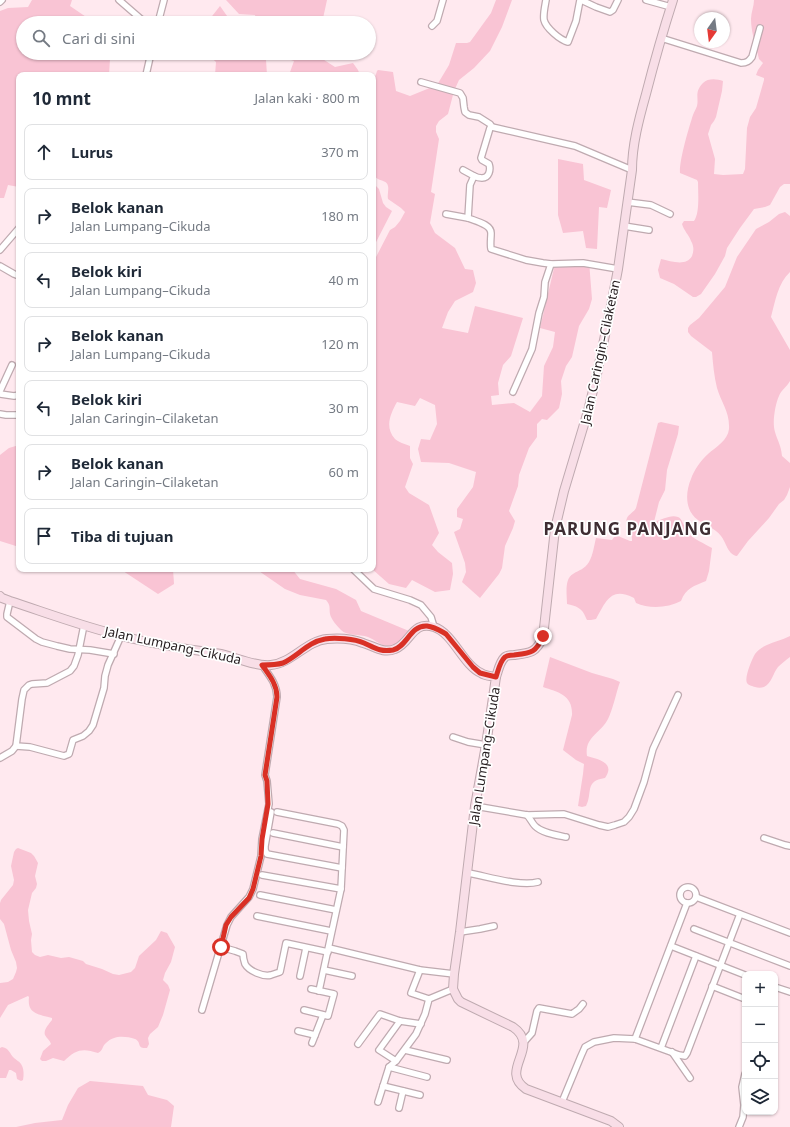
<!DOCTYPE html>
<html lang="id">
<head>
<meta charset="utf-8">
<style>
  body { margin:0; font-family:"Noto Sans",sans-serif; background:#f6f6f7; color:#1f2937 }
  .controls { position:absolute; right:12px; bottom:12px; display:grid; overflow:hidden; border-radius:8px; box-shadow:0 1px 3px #0004 }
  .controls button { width:36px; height:36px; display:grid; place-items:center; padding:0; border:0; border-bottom:1px solid #e0e1e3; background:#fff; color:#1f2937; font:20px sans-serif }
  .compass { position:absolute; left:694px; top:12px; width:36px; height:36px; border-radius:50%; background:#fff; box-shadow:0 1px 3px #0004; rotate:194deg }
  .stop { position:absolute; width:12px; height:12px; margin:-9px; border:3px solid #d93025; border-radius:50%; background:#fff }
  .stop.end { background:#d93025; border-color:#fff; box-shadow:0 1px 4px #0008 }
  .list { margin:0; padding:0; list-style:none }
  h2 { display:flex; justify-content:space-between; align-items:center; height:52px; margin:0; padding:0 16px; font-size:17px }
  h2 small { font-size:13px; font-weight:400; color:#747a83 }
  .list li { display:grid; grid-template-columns:26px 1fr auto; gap:12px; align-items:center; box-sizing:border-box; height:56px; margin:0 8px 8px; padding:0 8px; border:1px solid #e0e1e3; border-radius:8px }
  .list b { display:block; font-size:15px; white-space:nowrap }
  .list p { margin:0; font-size:13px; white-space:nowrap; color:#747a83 }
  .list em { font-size:13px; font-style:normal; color:#747a83 }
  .icon { flex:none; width:22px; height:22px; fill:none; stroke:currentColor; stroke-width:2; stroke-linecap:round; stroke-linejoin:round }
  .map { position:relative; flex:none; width:790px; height:1127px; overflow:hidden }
  .search { position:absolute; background:#fff; box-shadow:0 1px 3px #0004; left:16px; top:16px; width:360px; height:44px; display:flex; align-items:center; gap:10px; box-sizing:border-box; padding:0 14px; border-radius:22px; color:#747a83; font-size:15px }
  .panel { position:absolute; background:#fff; box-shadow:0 1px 3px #0004; left:16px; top:72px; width:360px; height:500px; border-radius:8px }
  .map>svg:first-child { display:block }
</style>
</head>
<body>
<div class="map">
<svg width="790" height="1127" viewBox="0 0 790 1127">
  <rect width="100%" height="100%" fill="#ffe9ef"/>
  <g fill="#f9c4d4">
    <polygon points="32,0 72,0 70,6 95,23 23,23 23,53 113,53 110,59 109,75 19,75 19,187 8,185 4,198 0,198 0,11 8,8 28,7"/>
    <polygon points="226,0 327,0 322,23 257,23 255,15 239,14"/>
    <path d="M496,0h16l-10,27 -12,24 -16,17 -15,12 -5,11 -6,23 -9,7 -3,5v6l3,7 -8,53 4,2 -5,29 5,10 20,15 10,21 8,1 3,13 -3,9 -18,9 -7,11 -6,16 26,5 7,-27 48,12 -12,38 -8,9 -5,18 1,12 -8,1 1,9 22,-2 16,9 12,-16 2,-30 9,-19 2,-15 -15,-4 15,-64 34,-3 3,38 -3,10 -10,17 -7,31 -6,9 -5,15 1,13 -3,14 -12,12 -5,-1 -5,5v13l-8,11 -10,27 -1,11 -9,25 6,10 -2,7 -8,18 -3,22 -3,6 -19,24 -18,-16 4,-10 -1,-9 -11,-31 6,-3 3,-10 -6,-2v-8l16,-22 3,-15 -27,-9 -28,-1 -3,-13 3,-10 9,1 7,-16 -2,-19 -15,-7 -5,8 -18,-4c-6,11 -13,25 -2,37 3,3 10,5 15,7v12l3,6 -8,23 4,6 20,12 10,28 -7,12 6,7 14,11 1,11 -3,16 -15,2 -23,-12 -6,8 -17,-4 -17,-15h1v-310h2l15,-29 5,-3 5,-6 5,-9 -4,-4 -13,-9c-1,-4 1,-9 0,-13 -1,-5 -6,-5 -10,-7 -2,-1 -4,-4 -5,-5v-77l2,-8 -2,-6 4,-12 1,-1 15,2 3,19 14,5 27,-11 12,-20 7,-22h11l3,-1 21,-29z"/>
    <path d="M754,0h36v184h-6l-4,3 -10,18 -5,2 -11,2 -14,19 -13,20 -2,8 -10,18 -14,20 -5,3h-3l-19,-13 -14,-6 -2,-8 3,-11c10,2 25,8 31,-3 2,-5 2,-10 -1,-15 -2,-6 -7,-10 -9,-17l2,-3h10c6,-8 4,-29 4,-39l-1,-2 -17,-7c-1,-12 9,-46 13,-58 1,-3 3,-6 4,-9 2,-8 -3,-14 6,-23 5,-5 14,-4 20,-2l-1,10 -6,26 -2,4 -3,4 -3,9 7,25 -1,15 9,1 20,-1 2,-5 2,-41 3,-11 6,-9 8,-28v-2l-8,-3 2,-5 5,-7 -4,-4c-3,-13 -8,-27 -8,-40 0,-6 3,-13 3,-19z"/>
    <polygon points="220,6 232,23 211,23 209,20"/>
    <polygon points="206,53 257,53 266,60 267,75 215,75 216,62"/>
    <polygon points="275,53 322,53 321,58 335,67 353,63 358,70 360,75 289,75 294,61 276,55"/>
    <polygon points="558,159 583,164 584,180 611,190 607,208 599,207 597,249 586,248 583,231 563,233 558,215"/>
    <polygon points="373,183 379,189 383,203 386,207 392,211 373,248"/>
    <path d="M785,212l5,4v56c-12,11 -15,30 -19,45l19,33v31c-3,6 -9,9 -11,15 -4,9 -7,27 -4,36 3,10 6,13 7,24l8,7v24l-3,8 -3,5 -5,4 -10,14 -21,23 -11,15c-9,-1 -11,-14 -16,-20 -6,-8 -15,-10 -23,-16 -13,-9 -13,-27 -7,-41 3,-9 10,-19 17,-25 8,-7 20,-14 21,-25 1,-17 -8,-27 -12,-41 -3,-12 -4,-24 -5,-36l-21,-16 -3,-4v-4l2,-3 9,-7 26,-31 12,-30 19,-28 13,-7 10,-8z"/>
    <path d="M661,422l18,4 -1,8 -11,36 -2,20 -6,12 -5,20c7,-2 17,-8 24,-5 4,1 7,12 10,16 4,5 17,11 24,15l-3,23 -3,10c-12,5 -20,7 -25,20 -13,7 -32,8 -45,2l-2,-5c-23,-12 -28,3 -38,21l-5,1h-4c-5,-12 -8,-13 -20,-16 0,-9 -3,-25 6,-30 6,-4 12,-5 16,-12 4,-7 5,-16 7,-24l16,2 3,-4h3l12,5h2c1,-8 -8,-16 -5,-23 2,-4 7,-6 9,-10l22,-85z"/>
    <polygon points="19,445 19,547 0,541 0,455 9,448"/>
    <polygon points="120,569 173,569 174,584 158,594"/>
    <path d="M256,569h36l8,10 36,10 20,11 5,11 48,20c-5,5 -9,12 -16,15 -9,3 -17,-6 -25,-9 -9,-3 -21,-1 -27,-7 -4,-4 -10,-11 -11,-16 -1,-7 1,-8 -4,-14l-26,-5 -15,-6z"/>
    <path d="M790,636v21c-4,3 -8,6 -12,10 -5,6 -6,16 -14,20 -3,1 -6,1 -9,0 -2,-1 -6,-1 -8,-4 -3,-5 5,-24 8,-29 8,-11 24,-12 35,-18z"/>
    <path d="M550,657l42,16 21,6 7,3c-4,11 -7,27 -12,37 -7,14 -24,18 -21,37 11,3 29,7 18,22 -21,3 -12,15 -19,28l-4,1 -4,-1 5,-32 1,-10 -8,-4 -13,-10 9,-35c1,-20 -14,-23 -29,-28z"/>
    <path d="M18,848l13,5 3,3 4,7 -3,13 2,8 -1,4 -4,5 -4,17 1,11 3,13 -1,6 1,12 3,3 5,2 8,-2 13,3 8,-1 14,4 3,3 16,5 11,5 6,1 12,-3 4,-4 4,-12 17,-16 5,-9 6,2 8,14 -4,15 -6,11 -2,7 5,5 2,5 -7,25 -5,12 -8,7 -2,4 1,6 -2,4c-11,1 -5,-6 -12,-9 -10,-3 -21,-4 -29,4 -4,3 -3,8 -8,10 -15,-5 -22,-4 -34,8l-11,-3 -7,3h-4l-2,-2 3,-8 8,-7c-1,-4 -4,-5 -6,-9 -2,-5 4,-11 7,-15v-2c-14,-4 -25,-4 -23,-21l-1,-1 -20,9 -8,13v-35l8,-1 5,-3 3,-7 1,-4 -1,-6 -5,-12 -7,-26 -4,-5v-16l1,-3 12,-15 1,-5 -3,-14 3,-14 2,-3z"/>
    <path d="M2,1047c8,2 7,6 12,11 2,2 5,3 7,6 3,4 3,11 2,16l-2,1 -4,-2 -1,-6 -5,-3h-2l-3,8h-6v-30z"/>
    <polygon points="90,1081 143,1086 148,1095 167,1100 174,1106 171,1127 16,1127 35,1123 62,1120 68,1105 78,1088"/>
  </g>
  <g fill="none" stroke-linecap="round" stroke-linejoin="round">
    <defs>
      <g id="street">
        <polyline points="119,0 141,19 148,23"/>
        <path d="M546,0c-1,6 -3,14 -2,20 2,8 16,20 24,22l8,-21 4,-21"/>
        <polyline points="581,0 596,7 610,12 613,10 618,0"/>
        <polyline points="646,0 671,7"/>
        <polyline points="0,2 2,0"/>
        <polyline points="159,20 165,23"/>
        <polyline points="158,23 164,0"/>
        <polyline points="432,26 437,21 443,0"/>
        <path d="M661,38l80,25c6,0 8,-2 11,-6l8,-29"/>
        <polyline points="146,75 151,53"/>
        <polyline points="421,82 460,93 463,98 464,107 465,112 469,115 479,117 490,124 492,127 575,146 632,170"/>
        <path d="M492,127l-2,1 -9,30 1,2 7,4c2,6 0,14 -7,14 -2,0 -6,-1 -8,-2l-4,9 -2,33c7,3 23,6 23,15 0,6 -1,11 0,16l35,11 17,3 8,1 32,-1 35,6"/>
        <polyline points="463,170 474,176"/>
        <polyline points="627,202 651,205 670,214"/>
        <polyline points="446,214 468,218"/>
        <polyline points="624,226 649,230"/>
        <polyline points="0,250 19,228"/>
        <polyline points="0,266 14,274 19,276"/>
        <polyline points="0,391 12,365"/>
        <polyline points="513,392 532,349 539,313 544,297 545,282 551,264"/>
        <polyline points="0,394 14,396 19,395"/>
        <polyline points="0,414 6,415 19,415"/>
        <polyline points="353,569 374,589 410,600 421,605 431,617 434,627"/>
        <polyline points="10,601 7,614 7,617 36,639 42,642 57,646 70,649 90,650 114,654"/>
        <polyline points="453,737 468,742 486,745"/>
        <polyline points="16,746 30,747 64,756 69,754 73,740 83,736 89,731 93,725 104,688 105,676 108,665 121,636"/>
        <polyline points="0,758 12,751 16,746 22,699 24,690 29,685 32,684 47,683 70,671 74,666 78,655 84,625"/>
        <polyline points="475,806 527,815 564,814 599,825 608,827 615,825 624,822 629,817 634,809 644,782 653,749 678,695"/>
        <polyline points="271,812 265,846 265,850 267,854 342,868"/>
        <polyline points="277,812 338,824 342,826 344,830 341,889 319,991"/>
        <path d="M527,815c3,3 5,8 8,11 7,7 21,9 31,11"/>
        <polyline points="273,833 343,847"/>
        <polyline points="764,838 785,845 790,846"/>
        <path d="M468,873c18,3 52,14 70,9"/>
        <polyline points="262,875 341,889"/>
        <circle cx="688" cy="895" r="8"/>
        <polyline points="260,895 336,910"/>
        <polyline points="696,897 790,933"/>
        <polyline points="257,916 331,931"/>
        <polyline points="694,929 790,966"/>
        <polyline points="460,932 480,929 494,926"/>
        <polyline points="671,946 745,975"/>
        <path d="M221,947l14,4 8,3c0,3 1,7 2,10 4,7 18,13 26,11 3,-1 6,-2 9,-3l6,-29 42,9"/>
        <polyline points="329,948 420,970 454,974"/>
        <polyline points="324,970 352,976"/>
        <polyline points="420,970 411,993 429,999"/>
        <polyline points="300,976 306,948"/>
        <polyline points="712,986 745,999"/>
        <polyline points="775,987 790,992"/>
        <path d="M202,1010l25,-85 4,-8 18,-20 4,-8 8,-33 1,-17 7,-35 -2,-23 -2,-6 12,-78c0,-13 -8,-22 -15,-32"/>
        <polyline points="304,1010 328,1016 334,994 311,989"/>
        <polyline points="298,1031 315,1035"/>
        <polyline points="635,1039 687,903"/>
        <polyline points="524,1042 532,1033 537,1011 539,1008 572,1014 579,1009 583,1004"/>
        <polyline points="312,1043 323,1015"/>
        <polyline points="358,1044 380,1014 400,1021 421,1024"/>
        <polyline points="661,1048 696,956"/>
        <polyline points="405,1050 447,1060"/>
        <polyline points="672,1052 690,1078"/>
        <polyline points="396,1061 379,1050 400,1021"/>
        <polyline points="389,1067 427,1077"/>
        <polyline points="383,1086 420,1095"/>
        <polyline points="378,1102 389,1067 396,1061 416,1034 425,1014 429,999 453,989"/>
        <polyline points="562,1102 581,1056 585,1047 594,1042 614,1038 635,1039 679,1055 685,1056 687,1053 740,914"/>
        <polyline points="399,1108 403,1091"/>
        <polyline points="739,1127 743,1117 744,1105 742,1087 745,1074"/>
      </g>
      <g id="secondary">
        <path d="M0,596l2,2 8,3c37,12 74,26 112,35 33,9 66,13 99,18 14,3 35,13 50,11 21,-2 35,-24 56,-26 11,-1 26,0 36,4 11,3 20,11 32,6 16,-6 17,-29 39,-22 19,6 29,38 47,46 4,3 10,3 15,4l-10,68 -11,61 -15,126 -6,42 -1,15 5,10 3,3 52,25c29,20 -15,43 13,62l85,32 8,6"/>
        <path d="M496,677c2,-6 4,-16 9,-20 2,-2 6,-2 9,-2 16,-2 22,-2 29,-18l12,-108 9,-38 24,-80 9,-37 15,-73 6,-32 14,-99c0,-25 7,-51 14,-76 8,-31 17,-63 27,-94"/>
      </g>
    </defs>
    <use href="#street" stroke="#bfaab0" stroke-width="8"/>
    <use href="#secondary" stroke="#bfaab0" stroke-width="10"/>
    <use href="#street" stroke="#fff" stroke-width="5.5"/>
    <use href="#secondary" stroke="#f8dee7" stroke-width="8"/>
  </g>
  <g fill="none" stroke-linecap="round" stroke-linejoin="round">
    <path stroke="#d93025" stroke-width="5" d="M221,947l5,-22 5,-8 18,-19 4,-9 8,-33 1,-17 6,-35 -1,-23 -2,-6 12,-78c0,-13 -8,-22 -15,-32 7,0 14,0 21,-2 15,-7 25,-21 42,-24 10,-2 30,0 39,4 11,5 16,9 29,7 14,-3 17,-25 34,-24 8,1 12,4 19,8l27,33 7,6 16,4c2,-6 4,-16 9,-20 3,-2 6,-2 9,-2 17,-2 22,-2 29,-19"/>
  </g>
  <g text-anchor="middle" stroke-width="3.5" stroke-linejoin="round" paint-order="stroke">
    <g font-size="13" fill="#231b1d" stroke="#fff">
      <text transform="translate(600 352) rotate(-78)" y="5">Jalan Caringin–Cilaketan</text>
      <text transform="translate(173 645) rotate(12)" y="5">Jalan Lumpang–Cikuda</text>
      <text transform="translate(484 756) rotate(-81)" y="5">Jalan Lumpang–Cikuda</text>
    </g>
    <g font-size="17" font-weight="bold" letter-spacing="1" fill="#3f2e33" stroke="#fff">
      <text x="628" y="535">PARUNG PANJANG</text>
    </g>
  </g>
</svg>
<div class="controls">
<button>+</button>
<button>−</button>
<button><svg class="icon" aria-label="locate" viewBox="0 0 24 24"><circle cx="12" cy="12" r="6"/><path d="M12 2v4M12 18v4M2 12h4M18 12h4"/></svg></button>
<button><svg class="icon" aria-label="layers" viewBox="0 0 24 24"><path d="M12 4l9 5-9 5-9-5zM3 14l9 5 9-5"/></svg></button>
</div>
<svg class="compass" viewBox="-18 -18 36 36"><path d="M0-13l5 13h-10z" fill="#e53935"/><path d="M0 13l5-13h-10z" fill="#747a83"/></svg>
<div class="stop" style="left:221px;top:947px"></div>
<div class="stop end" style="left:543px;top:636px"></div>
<div class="search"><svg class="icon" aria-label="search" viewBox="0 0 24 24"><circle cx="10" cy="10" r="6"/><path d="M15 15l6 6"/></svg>Cari di sini</div>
<section class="panel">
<h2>10 mnt<small>Jalan kaki · 800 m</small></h2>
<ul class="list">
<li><svg class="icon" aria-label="ahead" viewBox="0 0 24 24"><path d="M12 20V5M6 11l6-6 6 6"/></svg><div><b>Lurus</b></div><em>370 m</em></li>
<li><svg class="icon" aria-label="right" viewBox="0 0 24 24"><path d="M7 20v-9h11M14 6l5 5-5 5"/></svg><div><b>Belok kanan</b><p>Jalan Lumpang–Cikuda</p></div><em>180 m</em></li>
<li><svg class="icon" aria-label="left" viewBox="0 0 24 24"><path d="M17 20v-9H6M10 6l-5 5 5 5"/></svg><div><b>Belok kiri</b><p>Jalan Lumpang–Cikuda</p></div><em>40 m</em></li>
<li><svg class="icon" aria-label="right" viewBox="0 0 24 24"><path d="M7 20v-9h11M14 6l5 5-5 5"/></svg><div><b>Belok kanan</b><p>Jalan Lumpang–Cikuda</p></div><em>120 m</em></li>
<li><svg class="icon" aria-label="left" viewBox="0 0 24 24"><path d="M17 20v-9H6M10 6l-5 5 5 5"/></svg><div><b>Belok kiri</b><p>Jalan Caringin–Cilaketan</p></div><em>30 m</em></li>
<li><svg class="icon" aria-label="right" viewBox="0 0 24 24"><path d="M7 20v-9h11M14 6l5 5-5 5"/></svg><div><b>Belok kanan</b><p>Jalan Caringin–Cilaketan</p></div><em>60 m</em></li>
<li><svg class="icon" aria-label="arrive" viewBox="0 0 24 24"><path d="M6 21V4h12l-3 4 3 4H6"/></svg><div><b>Tiba di tujuan</b></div></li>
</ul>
</section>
</div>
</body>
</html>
